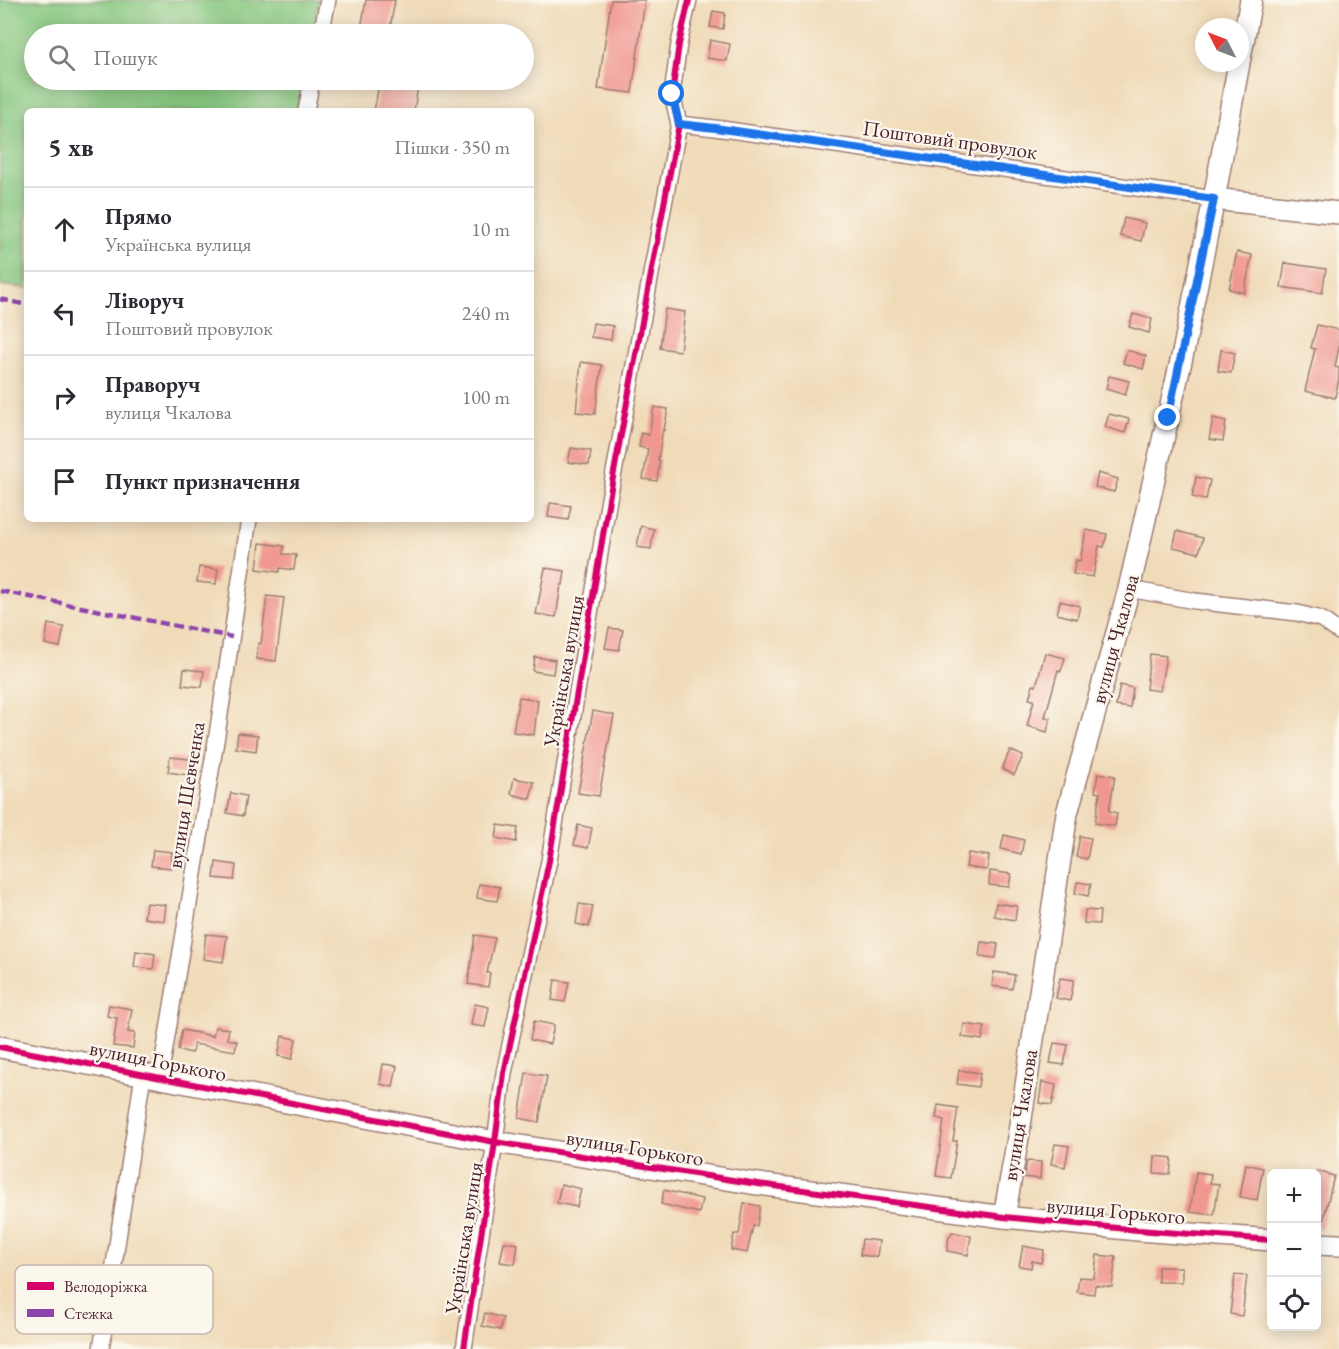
<!DOCTYPE html>
<html lang="uk">
<head>
<meta charset="utf-8">
<style>
  body { margin:0; font-family:"EB Garamond",serif; background:#f7f7f7; color:#2b2b33 }
  .controls { position:absolute; right:18px; bottom:18px; display:grid; overflow:hidden; border-radius:9px; box-shadow:0 3px 15px #0003 }
  .controls button { width:54px; height:54px; display:grid; place-items:center; padding:0; border:0; border-bottom:2px solid #e1e1e2; background:#fff; color:#2b2b33; font:30px sans-serif }
  .compass { position:absolute; left:1195px; top:18px; width:54px; height:54px; border-radius:50%; background:#fff; box-shadow:0 3px 15px #0003; rotate:312deg }
  .stop { position:absolute; width:18px; height:18px; margin:-14px; border:4px solid #1a73e8; border-radius:50%; background:#fff }
  .stop.end { background:#1a73e8; border-color:#fff; box-shadow:0 2px 6px #0008 }
  .list { margin:0; padding:0; list-style:none }
  h2 { display:flex; justify-content:space-between; align-items:center; height:78px; margin:0; padding:0 24px; font-size:26px }
  h2 small { font-size:20px; font-weight:400; color:#7c7c81 }
  .list li { display:grid; grid-template-columns:39px 1fr auto; gap:18px; align-items:center; box-sizing:border-box; height:84px; padding:0 24px; border-top:2px solid #e1e1e2 }
  .list b { display:block; font-size:22px; white-space:nowrap }
  .list p { margin:0; font-size:20px; white-space:nowrap; color:#7c7c81 }
  .list em { font-size:20px; font-style:normal; color:#7c7c81 }
  .icon { flex:none; width:33px; height:33px; fill:none; stroke:currentColor; stroke-width:2; stroke-linecap:round; stroke-linejoin:round }
  .map { position:relative; flex:none; width:1339px; height:1349px; overflow:hidden }
  .search { position:absolute; background:#fff; box-shadow:0 3px 15px #0003; left:24px; top:24px; width:510px; height:66px; display:flex; align-items:center; gap:15px; box-sizing:border-box; padding:0 21px; border-radius:33px; color:#7c7c81; font-size:22px }
  .panel { position:absolute; background:#fff; box-shadow:0 3px 15px #0003; left:24px; top:108px; width:510px; height:414px; border-radius:9px }
  .map>svg:first-child { display:block }
</style>
</head>
<body>
<div class="map">
<svg width="1339" height="1349" viewBox="0 0 1339 1349">
  <rect width="100%" height="100%" fill="#fbf7ec"/>
  <filter id="ink" filterUnits="userSpaceOnUse"><feTurbulence type="fractalNoise" baseFrequency=".0167" numOctaves="2"/><feDisplacementMap in="SourceGraphic" scale="12" xChannelSelector="R" yChannelSelector="G"/><feConvolveMatrix kernelMatrix="1 2 1 2 8 2 1 2 1" color-interpolation-filters="sRGB"/></filter>
  <filter id="wash" filterUnits="userSpaceOnUse"><feTurbulence type="fractalNoise" baseFrequency=".008" numOctaves="4" result="noise"/><feDisplacementMap in="SourceGraphic" scale="24" xChannelSelector="R" yChannelSelector="G"/><feGaussianBlur stdDeviation="1.35" result="paint"/><feColorMatrix in="noise" values="0 0 0 0 0 0 0 0 0 0 0 0 0 0 0 0 0 1.4 0 .05"/><feComposite in="paint" operator="in"/></filter>
  <g filter="url(#wash)">
    <rect width="100%" height="100%" fill="#f0dbb9"/>
    <polygon fill="#87c880" stroke="#687456" stroke-width="1.5" points="0,0 319,0 312,34 34,34 34,80 303,80 298,111 27,111 27,288 0,285"/>
    <g id="blocks">
      <g fill="#f09790">
        <polygon points="366,0 395,0 389,34 360,34"/>
        <polygon points="611,0 645,0 632,93 598,89"/>
        <polygon points="713,11 725,13 723,29 710,27"/>
        <polygon points="710,40 730,44 727,61 707,58"/>
        <polygon points="380,80 419,80 414,111 374,111"/>
        <polygon points="1124,218 1145,223 1141,241 1120,236"/>
        <polygon points="1237,252 1252,255 1244,293 1229,289"/>
        <polygon points="1285,263 1326,269 1322,293 1281,287"/>
        <polygon points="665,309 685,312 680,351 660,348"/>
        <polygon points="1133,314 1152,319 1149,333 1129,327"/>
        <polygon points="593,323 613,326 611,340 591,337"/>
        <polygon points="1317,325 1339,330 1339,347 1335,367 1339,368 1339,379 1335,398 1305,391 1315,349 1311,348"/>
        <polygon points="1127,350 1146,356 1143,369 1123,363"/>
        <polygon points="1221,350 1235,353 1231,373 1218,371"/>
        <polygon points="581,362 602,365 595,414 576,412"/>
        <polygon points="1109,376 1129,381 1125,395 1106,389"/>
        <polygon points="654,407 668,409 664,430 663,429 658,460 660,461 657,481 643,479 648,449 639,447 641,433 649,435"/>
        <polygon points="1109,414 1129,419 1125,433 1105,427"/>
        <polygon points="1213,418 1226,421 1223,441 1209,439"/>
        <polygon points="571,448 591,451 589,465 568,462"/>
        <polygon points="1098,473 1118,479 1114,492 1095,487"/>
        <polygon points="1196,477 1210,480 1206,500 1192,497"/>
        <polygon points="550,503 571,506 568,520 548,517"/>
        <polygon points="641,526 654,529 651,549 637,547"/>
        <polygon points="1086,530 1107,534 1104,547 1099,546 1093,577 1073,574 1076,560 1080,561"/>
        <polygon points="1177,531 1203,538 1199,553 1173,547"/>
        <polygon points="260,543 284,546 283,554 296,555 294,570 280,568 279,572 257,569"/>
        <polygon points="199,567 218,569 216,584 197,582"/>
        <polygon points="545,568 565,571 563,585 561,585 556,617 536,614"/>
        <polygon points="267,596 284,598 276,661 256,659 258,643 261,644"/>
        <polygon points="1060,601 1080,606 1077,619 1057,614"/>
        <polygon points="48,624 64,627 60,647 45,644"/>
        <polygon points="609,628 623,630 619,650 605,648"/>
        <polygon points="1045,653 1065,658 1061,671 1058,670 1045,717 1050,718 1047,732 1027,726 1034,700 1029,699 1033,685 1036,686"/>
        <polygon points="1150,654 1166,656 1160,691 1146,689"/>
        <polygon points="535,657 555,660 553,674 533,671"/>
        <polygon points="184,669 204,671 202,687 182,685"/>
        <polygon points="1120,685 1133,688 1130,708 1116,706"/>
        <polygon points="519,697 538,700 534,735 513,732"/>
        <polygon points="593,711 614,715 599,796 578,793"/>
        <polygon points="238,733 258,735 256,751 236,748"/>
        <polygon points="1010,750 1023,756 1014,775 1002,769"/>
        <polygon points="170,757 190,759 188,775 168,772"/>
        <polygon points="1098,773 1115,776 1109,811 1117,813 1115,826 1095,823 1100,793 1095,792"/>
        <polygon points="514,778 534,782 530,799 511,794"/>
        <polygon points="231,793 246,796 243,816 227,813"/>
        <polygon points="498,825 518,828 516,842 496,838"/>
        <polygon points="578,825 592,828 588,848 574,845"/>
        <polygon points="1004,835 1024,840 1021,854 1001,849"/>
        <polygon points="1080,836 1091,838 1087,859 1076,857"/>
        <polygon points="153,850 172,852 171,868 151,866"/>
        <polygon points="968,853 989,856 987,870 966,867"/>
        <polygon points="216,862 236,865 234,880 214,878"/>
        <polygon points="990,871 1011,874 1009,887 989,885"/>
        <polygon points="1077,882 1091,884 1088,896 1075,893"/>
        <polygon points="479,884 500,887 497,901 477,898"/>
        <polygon points="146,903 166,905 164,921 144,918"/>
        <polygon points="996,903 1017,906 1015,920 994,916"/>
        <polygon points="579,904 593,906 589,927 576,924"/>
        <polygon points="1085,910 1100,911 1099,924 1084,923"/>
        <polygon points="206,934 227,936 223,962 203,959"/>
        <polygon points="475,935 495,938 487,973 490,973 488,987 468,984"/>
        <polygon points="981,942 998,944 996,958 979,956"/>
        <polygon points="136,951 155,954 153,969 134,967"/>
        <polygon points="994,972 1015,975 1012,989 992,986"/>
        <polygon points="1060,978 1074,980 1070,1001 1056,998"/>
        <polygon points="555,980 569,982 565,1002 552,1000"/>
        <polygon points="475,1004 489,1007 485,1027 471,1025"/>
        <polygon points="109,1005 132,1009 128,1032 135,1033 133,1048 113,1046 117,1018 107,1016"/>
        <polygon points="534,1021 554,1025 550,1044 530,1040"/>
        <polygon points="964,1024 985,1027 982,1040 962,1037"/>
        <polygon points="215,1027 229,1029 227,1039 237,1041 235,1051 194,1044 192,1053 178,1050 182,1030 213,1036"/>
        <polygon points="282,1036 296,1039 292,1059 278,1056"/>
        <polygon points="1054,1043 1068,1045 1064,1065 1050,1063"/>
        <polygon points="383,1064 397,1066 393,1087 380,1084"/>
        <polygon points="959,1070 980,1073 978,1087 957,1084"/>
        <polygon points="526,1073 547,1076 539,1122 519,1118"/>
        <polygon points="1042,1082 1056,1085 1052,1105 1039,1103"/>
        <polygon points="938,1105 958,1108 953,1141 957,1141 951,1178 936,1176 944,1120 936,1118"/>
        <polygon points="1055,1144 1069,1146 1065,1167 1051,1164"/>
        <polygon points="1155,1156 1172,1158 1170,1174 1154,1173"/>
        <polygon points="1027,1161 1041,1162 1040,1179 1024,1177"/>
        <polygon points="1246,1164 1263,1168 1257,1200 1240,1197"/>
        <polygon points="1317,1171 1334,1176 1321,1230 1317,1229"/>
        <polygon points="1196,1172 1211,1174 1210,1183 1219,1184 1214,1215 1190,1212"/>
        <polygon points="561,1184 581,1189 577,1207 557,1203"/>
        <polygon points="664,1190 702,1199 699,1213 661,1204"/>
        <polygon points="744,1203 760,1206 757,1226 753,1226 747,1253 731,1250 734,1234 739,1234"/>
        <polygon points="952,1232 971,1236 968,1255 947,1251 949,1236 951,1236"/>
        <polygon points="862,1239 879,1241 877,1257 860,1255"/>
        <polygon points="504,1242 518,1244 515,1264 500,1262"/>
        <polygon points="1023,1246 1044,1250 1041,1263 1032,1261 1031,1268 1019,1266"/>
        <polygon points="1097,1255 1116,1257 1112,1287 1095,1285 1094,1294 1077,1292 1079,1277 1094,1278"/>
        <rect x="1158" y="1267" width="24" height="15"/>
        <polygon points="1235,1275 1247,1276 1242,1316 1230,1314"/>
        <polygon points="485,1313 503,1318 500,1330 482,1326"/>
      </g>
    </g>
  </g>
  <g filter="url(#ink)">
    <use href="#blocks" fill-opacity="0" stroke="#9d7d72" stroke-width="1.5"/>
    <g fill="none" stroke-linecap="round" stroke-linejoin="round">
      <defs>
        <g id="street">
          <polyline points="321,34 328,0"/>
          <polyline points="306,111 312,80"/>
          <polyline points="679,124 715,128 1214,199"/>
          <polyline points="1129,589 1195,601 1297,613 1321,619 1339,632"/>
          <polyline points="160,1078 217,735 249,519"/>
          <polyline points="101,1349 143,1075"/>
          <polyline points="464,1349 495,1142 504,1073 549,861 609,499 679,124 672,94 679,44 689,0"/>
        </g>
        <g id="secondary">
          <polyline points="1240,58 1251,0"/>
          <polyline points="1214,199 1339,213"/>
          <polyline points="0,1047 495,1142 751,1183 1004,1217 1138,1230 1272,1240"/>
          <polyline points="1004,1217 1019,1132 1067,813 1129,589 1184,348 1214,199 1239,63"/>
          <polyline points="1316,1244 1339,1245"/>
        </g>
      </defs>
      <use href="#street" stroke="#9d7d72" stroke-width="18"/>
      <use href="#secondary" stroke="#9d7d72" stroke-width="24"/>
      <use href="#street" stroke="#fff" stroke-width="15"/>
      <use href="#secondary" stroke="#fff" stroke-width="21"/>
      <g stroke="#8e44ad" stroke-width="4.5" stroke-dasharray="9 4.5" stroke-linecap="butt">
        <polyline points="0,299 27,305"/>
        <polyline points="0,591 232,637"/>
      </g>
      <defs>
        <g id="cycleway">
          <polyline points="0,1047 495,1142 751,1183 1004,1217 1138,1230 1272,1240"/>
          <polyline points="464,1349 495,1142 504,1073 549,861 609,499 679,124 672,94 679,44 689,0"/>
        </g>
      </defs>
      <use href="#cycleway" stroke="#fbf7ec" stroke-width="10"/>
      <use href="#cycleway" stroke="#d6006c" stroke-width="6"/>
    </g>
  </g>
  <g fill="none" stroke-linecap="round" stroke-linejoin="round" filter="url(#ink)">
    <polyline stroke="#1a73e8" stroke-width="8" points="672,94 679,124 715,128 1214,199 1168,418"/>
  </g>
  <g text-anchor="middle" stroke-width="4.5" stroke-linejoin="round" paint-order="stroke">
    <g font-size="21" fill="#4a1f2b" stroke="#fbf7ec">
      <text transform="translate(950 140) rotate(8)" y="7">Поштовий провулок</text>
      <text transform="translate(1115 639) rotate(-75)" y="7">вулиця Чкалова</text>
      <text transform="translate(564 671) rotate(-80)" y="7">Українська вулиця</text>
      <text transform="translate(186 795) rotate(-81)" y="7">вулиця Шевченка</text>
      <text transform="translate(158 1061) rotate(11)" y="7">вулиця Горького</text>
      <text transform="translate(1020 1115) rotate(-81)" y="7">вулиця Чкалова</text>
      <text transform="translate(635 1148) rotate(9)" y="7">вулиця Горького</text>
      <text transform="translate(1116 1211) rotate(5)" y="7">вулиця Горького</text>
      <text transform="translate(464 1238) rotate(-81)" y="7">Українська вулиця</text>
    </g>
  </g>
  <rect x="15" y="1265" width="198" height="69" rx="9" fill="#fbf7ec" stroke="#c6b6b2" stroke-width="1.5"/>
  <rect x="27" y="1282" width="27" height="8" fill="#d6006c"/>
  <rect x="27" y="1309" width="27" height="8" fill="#8e44ad"/>
  <g font-size="16" fill="#4a1f2b">
    <text x="64" y="1292">Велодоріжка</text>
    <text x="64" y="1319">Стежка</text>
  </g>
</svg>
<div class="controls">
<button>+</button>
<button>−</button>
<button><svg class="icon" aria-label="locate" viewBox="0 0 24 24"><circle cx="12" cy="12" r="6"/><path d="M12 2v4M12 18v4M2 12h4M18 12h4"/></svg></button>
</div>
<svg class="compass" viewBox="-18 -18 36 36"><path d="M0-13l5 13h-10z" fill="#e53935"/><path d="M0 13l5-13h-10z" fill="#7c7c81"/></svg>
<div class="stop" style="left:672px;top:94px"></div>
<div class="stop end" style="left:1168px;top:418px"></div>
<div class="search"><svg class="icon" aria-label="search" viewBox="0 0 24 24"><circle cx="10" cy="10" r="6"/><path d="M15 15l6 6"/></svg>Пошук</div>
<section class="panel">
<h2>5 хв<small>Пішки · 350 m</small></h2>
<ul class="list">
<li><svg class="icon" aria-label="ahead" viewBox="0 0 24 24"><path d="M12 20V5M6 11l6-6 6 6"/></svg><div><b>Прямо</b><p>Українська вулиця</p></div><em>10 m</em></li>
<li><svg class="icon" aria-label="left" viewBox="0 0 24 24"><path d="M17 20v-9H6M10 6l-5 5 5 5"/></svg><div><b>Ліворуч</b><p>Поштовий провулок</p></div><em>240 m</em></li>
<li><svg class="icon" aria-label="right" viewBox="0 0 24 24"><path d="M7 20v-9h11M14 6l5 5-5 5"/></svg><div><b>Праворуч</b><p>вулиця Чкалова</p></div><em>100 m</em></li>
<li><svg class="icon" aria-label="arrive" viewBox="0 0 24 24"><path d="M6 21V4h12l-3 4 3 4H6"/></svg><div><b>Пункт призначення</b></div></li>
</ul>
</section>
</div>
</body>
</html>
